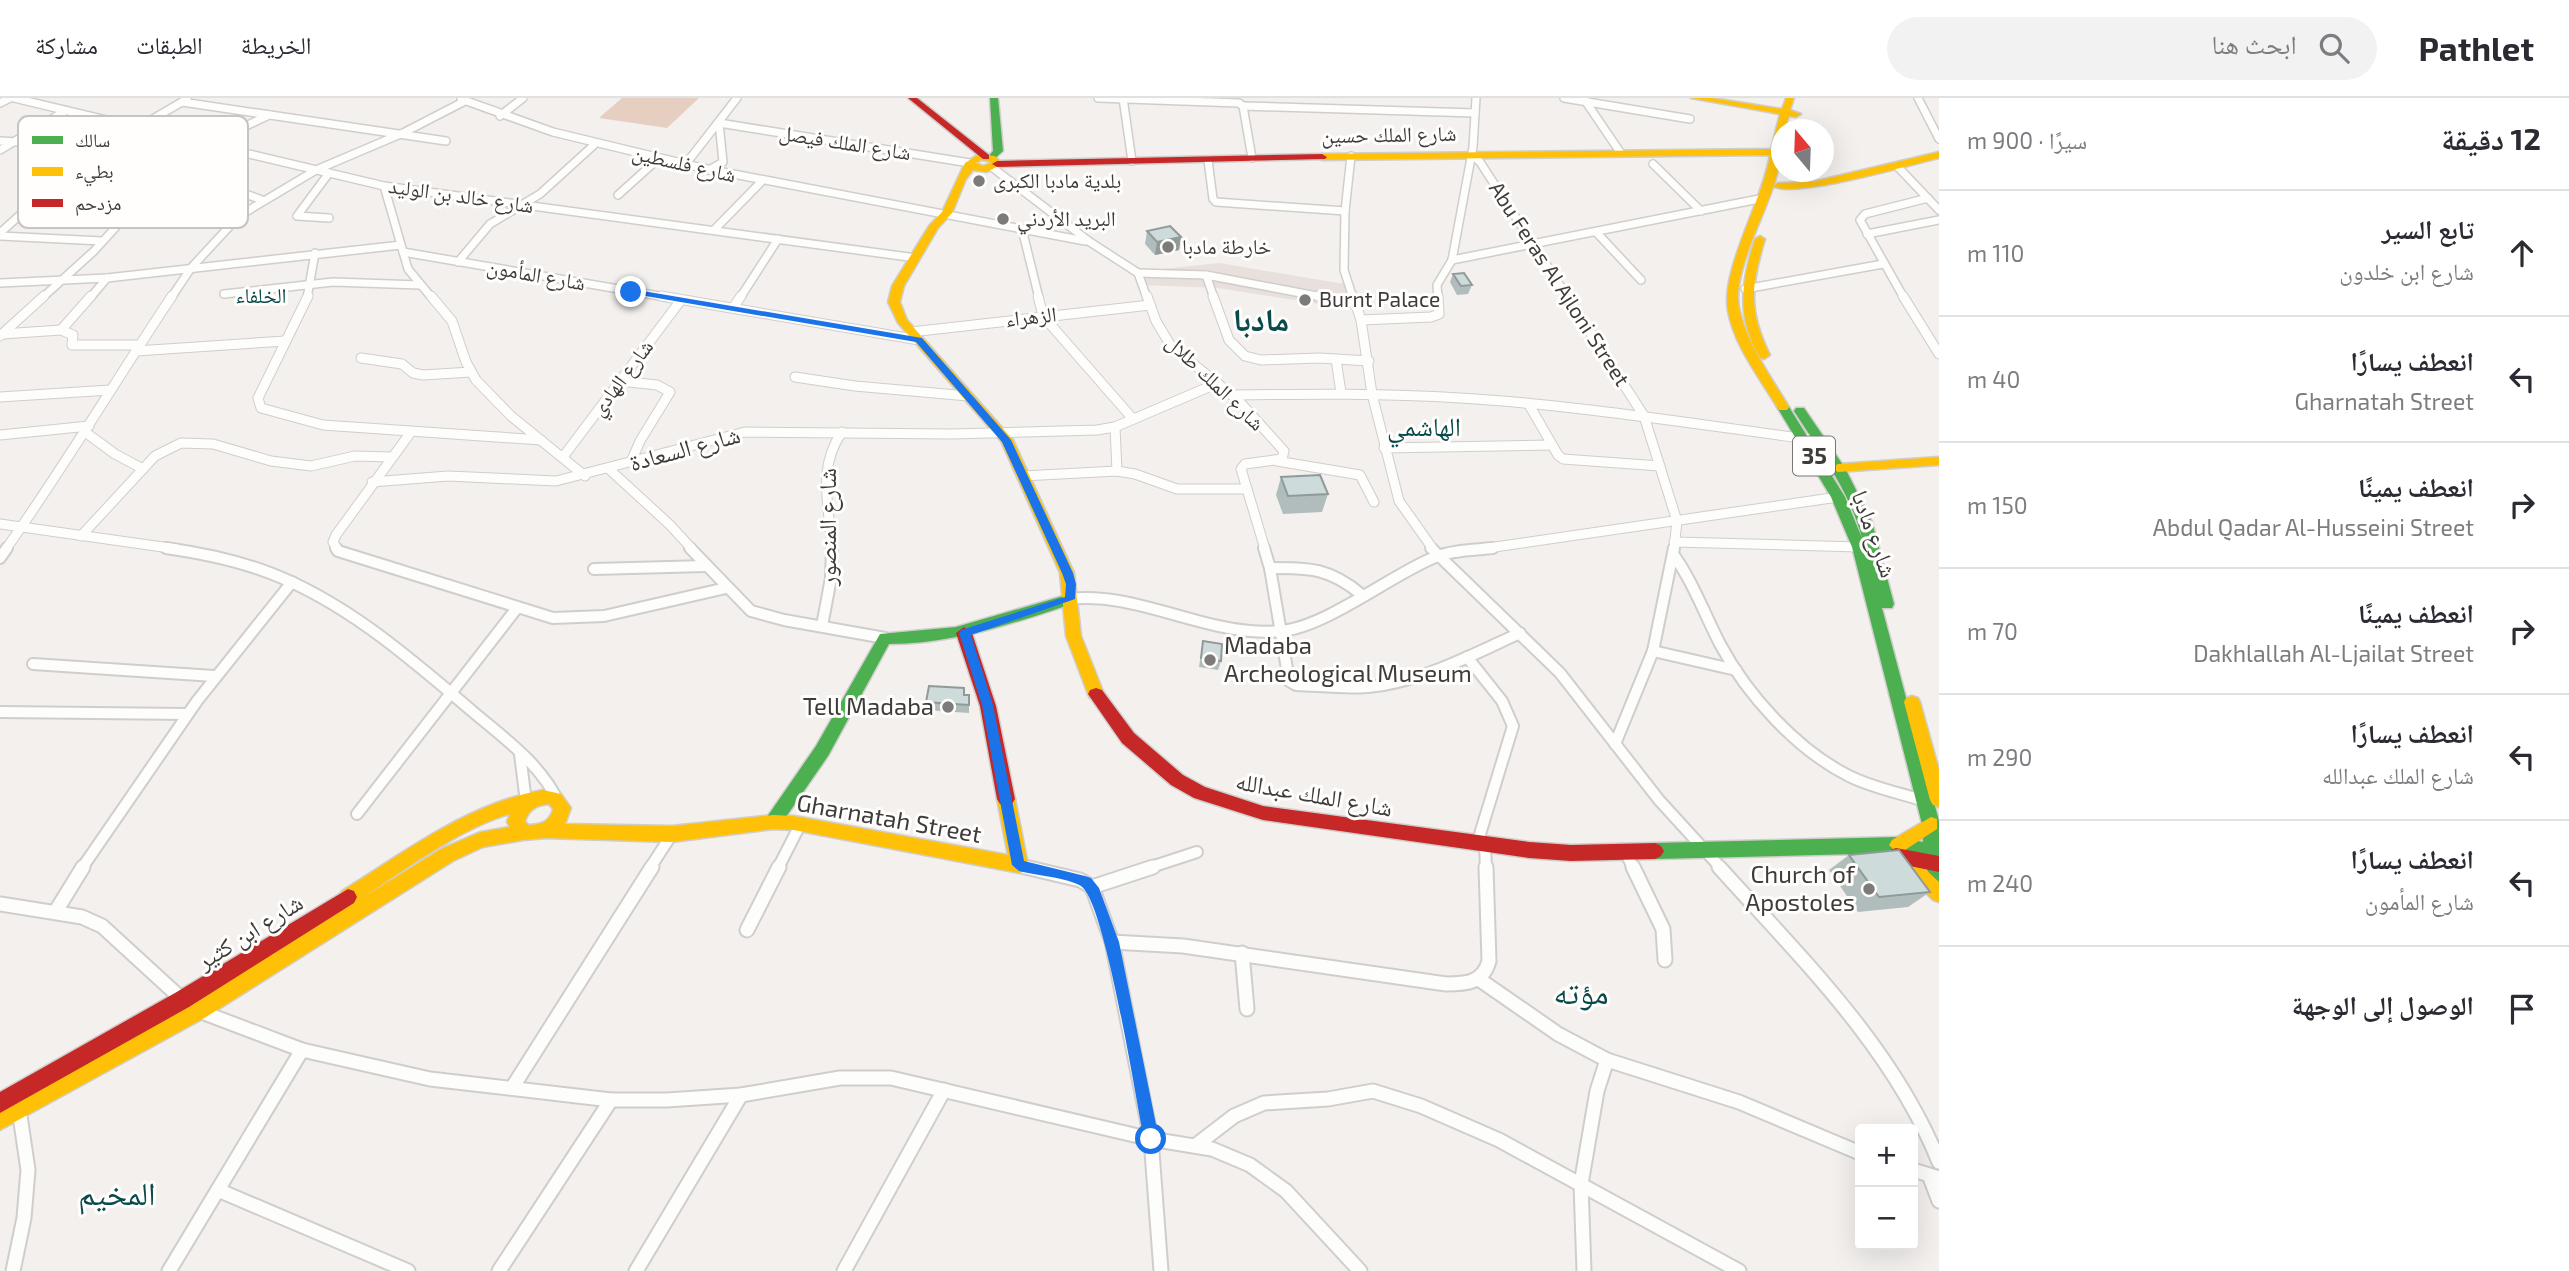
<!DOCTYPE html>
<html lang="ar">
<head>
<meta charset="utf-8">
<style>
  body { margin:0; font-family:"Exo 2","Noto Naskh Arabic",sans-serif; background:#f2f2f3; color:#2b2b33; direction:rtl }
  .controls { position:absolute; right:21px; bottom:21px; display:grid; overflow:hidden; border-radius:7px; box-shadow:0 7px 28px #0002 }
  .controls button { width:63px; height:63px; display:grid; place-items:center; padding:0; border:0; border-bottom:2px solid #e1e1e2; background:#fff; color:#2b2b33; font:35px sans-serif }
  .compass { position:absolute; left:1771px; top:21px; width:63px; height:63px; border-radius:50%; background:#fff; box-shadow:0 7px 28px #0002; rotate:341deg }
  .stop { position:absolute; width:21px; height:21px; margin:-16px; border:5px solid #1a73e8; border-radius:50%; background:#fff }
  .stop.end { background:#1a73e8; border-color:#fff; box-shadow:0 2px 7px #0008 }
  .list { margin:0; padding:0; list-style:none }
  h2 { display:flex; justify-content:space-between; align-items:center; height:91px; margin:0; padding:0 28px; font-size:30px }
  h2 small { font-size:23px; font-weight:400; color:#7c7c81 }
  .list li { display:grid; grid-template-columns:46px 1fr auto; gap:21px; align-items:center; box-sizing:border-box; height:126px; padding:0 28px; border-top:2px solid #e1e1e2 }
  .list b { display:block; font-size:26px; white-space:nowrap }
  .list p { margin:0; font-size:23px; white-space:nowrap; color:#7c7c81 }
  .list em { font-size:23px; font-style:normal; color:#7c7c81 }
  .icon { flex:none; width:38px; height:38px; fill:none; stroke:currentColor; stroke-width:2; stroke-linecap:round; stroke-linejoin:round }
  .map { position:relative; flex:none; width:1939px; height:1173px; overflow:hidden; direction:ltr }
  header { display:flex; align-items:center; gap:42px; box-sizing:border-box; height:98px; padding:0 35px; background:#fff; border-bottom:2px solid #e1e1e2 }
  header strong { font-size:33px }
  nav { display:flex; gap:38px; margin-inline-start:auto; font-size:24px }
  .search { width:490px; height:63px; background:#f2f2f3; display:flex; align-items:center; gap:18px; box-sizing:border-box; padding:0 24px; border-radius:38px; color:#7c7c81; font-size:26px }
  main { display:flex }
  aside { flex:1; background:#fff }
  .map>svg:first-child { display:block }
</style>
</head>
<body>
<header>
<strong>Pathlet</strong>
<div class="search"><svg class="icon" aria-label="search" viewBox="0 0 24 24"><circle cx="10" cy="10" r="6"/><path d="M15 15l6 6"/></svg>ابحث هنا</div>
<nav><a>الخريطة</a><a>الطبقات</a><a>مشاركة</a></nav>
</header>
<main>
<aside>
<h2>12 دقيقة<small>سيرًا · 900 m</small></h2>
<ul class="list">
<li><svg class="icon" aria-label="ahead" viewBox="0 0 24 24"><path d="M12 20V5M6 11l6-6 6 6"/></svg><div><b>تابع السير</b><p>شارع ابن خلدون</p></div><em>110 m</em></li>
<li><svg class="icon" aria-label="left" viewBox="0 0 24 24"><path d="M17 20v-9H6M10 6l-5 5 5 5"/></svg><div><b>انعطف يسارًا</b><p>Gharnatah Street</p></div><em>40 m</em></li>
<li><svg class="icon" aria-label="right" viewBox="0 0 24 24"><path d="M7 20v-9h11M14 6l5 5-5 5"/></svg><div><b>انعطف يمينًا</b><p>Abdul Qadar Al-Husseini Street</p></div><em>150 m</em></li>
<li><svg class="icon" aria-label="right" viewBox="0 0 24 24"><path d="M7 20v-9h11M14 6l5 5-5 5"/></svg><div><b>انعطف يمينًا</b><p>Dakhlallah Al-Ljailat Street</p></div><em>70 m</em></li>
<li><svg class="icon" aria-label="left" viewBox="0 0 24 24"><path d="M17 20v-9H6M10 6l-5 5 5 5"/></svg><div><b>انعطف يسارًا</b><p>شارع الملك عبدالله</p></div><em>290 m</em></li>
<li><svg class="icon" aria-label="left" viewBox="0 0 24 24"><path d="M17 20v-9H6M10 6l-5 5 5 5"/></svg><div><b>انعطف يسارًا</b><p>شارع المأمون</p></div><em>240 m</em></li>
<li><svg class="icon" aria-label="arrive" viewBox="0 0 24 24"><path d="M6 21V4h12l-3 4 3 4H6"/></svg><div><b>الوصول إلى الوجهة</b></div></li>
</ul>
</aside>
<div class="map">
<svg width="1939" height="1173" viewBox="0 0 1939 1173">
  <rect width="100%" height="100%" fill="#f3f0ee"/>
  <polygon fill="#e8e0dc" points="1219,165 1344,186 1352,211 1217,190 1142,187 1134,174"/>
  <polygon fill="#e6cfc0" points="622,0 699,0 667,30 599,20"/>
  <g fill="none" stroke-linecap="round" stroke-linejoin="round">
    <defs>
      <g id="street-far3">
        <polyline points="14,0 384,88 916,160"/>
        <polyline points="1098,0 1239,5"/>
        <polyline points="1123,0 1132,63"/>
        <polyline points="1564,0 1690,21"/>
        <polyline points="1918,0 1939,41"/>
        <polyline points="461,1 553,34 702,70 1085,143"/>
        <polyline points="1584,1 1620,54"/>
        <polyline points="182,4 446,43"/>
        <polyline points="0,5 10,0"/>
        <polyline points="1240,6 1243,8 1252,60"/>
        <polyline points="1243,8 1475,15"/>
        <polyline points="500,18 523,0"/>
        <polyline points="719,25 970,65"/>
        <polyline points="0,43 119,50 262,102"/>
        <polyline points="208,46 269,17"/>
        <polyline points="0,52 65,13"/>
        <polyline points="1472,57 1480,64 1568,200"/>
        <polyline points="1351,58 1345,113 1344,172 1353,200"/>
        <polyline points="1208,62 1213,101 1216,104 1345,113"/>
        <polyline points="1653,66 1701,113"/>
        <polyline points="685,67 737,0"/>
        <polyline points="1897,68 1939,112"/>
        <polyline points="993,70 1090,144 1138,175 1147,200"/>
        <polyline points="709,72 723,64 719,25"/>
        <polyline points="329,75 297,118 329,120"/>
        <polyline points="384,88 408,171 432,200"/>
        <polyline points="618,97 658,61"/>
        <polyline points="1022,131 1039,200"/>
        <polyline points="714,132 761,84"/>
        <polyline points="0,135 79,64 187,1"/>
        <polyline points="1597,135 1641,182"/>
        <polyline points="1867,136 1939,122"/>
        <polyline points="0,138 102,143"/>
        <polyline points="403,154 671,200"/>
        <polyline points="1452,162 1764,100"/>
        <polyline points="458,164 490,126 540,96 595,46"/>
        <polyline points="1138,175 1206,177 1327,200"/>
        <polyline points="1206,177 1214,200"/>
        <polyline points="0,185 107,180 401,147"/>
        <polyline points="1745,191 1883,166"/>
        <polyline points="224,196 333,184 420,187"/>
        <polyline points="42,200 94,153 115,130 124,115 180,70"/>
        <polyline points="90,200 107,180"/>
        <polyline points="171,200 191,170 239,118 316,72 403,35 465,3"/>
        <polyline points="307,200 315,155"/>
        <polyline points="740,200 778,141"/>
        <polyline points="1438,200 1437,187 1452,162 1473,49 1476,0"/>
        <polyline points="1904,200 1860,122 1865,116 1928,100"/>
      </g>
      <g id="street-far2">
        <polyline points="308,198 258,300 261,310 323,327 541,342"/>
        <polyline points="431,198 452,223 466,264 476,282 511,318 585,378"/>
        <polyline points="661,198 919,242"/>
        <polyline points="1038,198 1043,218 1133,321"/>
        <polyline points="1147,198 1156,223 1171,248 1238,302 1284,353 1282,361 1245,366 1241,371 1265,451"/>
        <polyline points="1213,198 1229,242 1245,258 1261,262 1319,260 1369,263"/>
        <polyline points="1318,198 1355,205"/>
        <polyline points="1353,198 1361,222 1372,296 1399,403 1433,451"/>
        <polyline points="1567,198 1644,318 1677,423 1674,451"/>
        <polyline points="1903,198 1939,256"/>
        <polyline points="733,210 741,198"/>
        <polyline points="1361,222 1431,219 1439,216 1438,198"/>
        <polyline points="61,232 91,198"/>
        <polyline points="911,234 1150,207"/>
        <polyline points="2,236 61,232 73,237 72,247 140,247"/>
        <polyline points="0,238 44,198"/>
        <polyline points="136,253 285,243"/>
        <polyline points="361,260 402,266 413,275 423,277 471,274"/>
        <polyline points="1336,261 1341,295"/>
        <polyline points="795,279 855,288 968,298"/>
        <polyline points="620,283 657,287 670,294 640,343 631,364"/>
        <path d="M1232,297c76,-1 152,-2 228,3 117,7 233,26 348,41"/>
        <polyline points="0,299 110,292"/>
        <polyline points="1528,305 1558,357 1563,361 1660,368"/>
        <polyline points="1115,329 1117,373"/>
        <polyline points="85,334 115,356 143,371"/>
        <polyline points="0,337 89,328"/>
        <polyline points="1384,350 1552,347"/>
        <polyline points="563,359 681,202"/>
        <polyline points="1277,363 1360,377 1374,404"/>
        <polyline points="609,371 670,427 692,451"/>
        <polyline points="1023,378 1117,373 1135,376 1177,391 1247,391"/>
        <polyline points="372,384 448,378 556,383 745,334 952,336 1097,332 1115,329 1218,285"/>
        <polyline points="0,426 177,451"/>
        <polyline points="81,438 155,358 181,345 213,346 271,363 311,368 355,358 391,359"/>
        <polyline points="1674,444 1859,449"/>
        <path d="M6,451c58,-82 110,-169 166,-253"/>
        <polyline points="337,451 333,444 336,437 411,334"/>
        <path d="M832,451c-2,-41 -16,-80 10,-117"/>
        <polyline points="1481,451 1838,399"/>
      </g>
      <g id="street-far1">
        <path d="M166,450c35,5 70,12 104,25 76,29 141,86 202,138 33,28 68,52 87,92"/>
        <polyline points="336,450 338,453 553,520 604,518 726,490"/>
        <polyline points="690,450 751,513 784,522 885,540"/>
        <path d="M1264,450l6,20 19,113 7,4c29,1 58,5 87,0 48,-8 93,-32 137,-52"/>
        <polyline points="1431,450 1560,575 1659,702 1721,770"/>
        <path d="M1673,456c20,28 31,59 47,90 27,51 77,106 129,132 24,12 51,17 76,25"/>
        <polyline points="0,460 7,450"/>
        <path d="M1270,470c41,0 60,0 92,27"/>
        <polyline points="594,471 706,468"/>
        <path d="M1070,501c70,-8 139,39 211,32 45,-4 110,-56 154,-74 17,-7 40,-7 58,-9"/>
        <polyline points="822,528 831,480 832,450"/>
        <polyline points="1653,553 1736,572"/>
        <polyline points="1467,559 1502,603 1513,628 1477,746"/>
        <polyline points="33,566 214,578"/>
        <polyline points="0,614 187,616"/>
        <polyline points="1615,646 1653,553 1674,450"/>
        <polyline points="520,656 526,704"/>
        <polyline points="357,716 517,510"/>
        <polyline points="1485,748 1486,770"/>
        <polyline points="1625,753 1633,770"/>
        <polyline points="1019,767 1032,770"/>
        <polyline points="82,770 197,603 292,484"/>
        <polyline points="650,770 672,736"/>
        <polyline points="778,770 801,725"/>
        <polyline points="1148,770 1197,754"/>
      </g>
      <g id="street">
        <polyline points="1025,769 1080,782 1092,789"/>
        <polyline points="1633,769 1663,831 1665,862"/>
        <path d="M1719,769c81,90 174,180 220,295"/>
        <polyline points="1092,789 1112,844 1151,1041 1161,1173"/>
        <polyline points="1092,789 1153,769"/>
        <polyline points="0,806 82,819 102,828 185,904"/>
        <polyline points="56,813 83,769"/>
        <polyline points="747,832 779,769"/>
        <path d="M1112,844l71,4 263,38c20,0 37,-1 43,-23l-3,-94"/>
        <polyline points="1242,855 1247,911"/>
        <polyline points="1480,882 1558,936 1607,962 1739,1004 1860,1055"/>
        <polyline points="199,913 302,952 430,981 611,1002 667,1002 741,997 840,980 891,980 1151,1041 1212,1051 1250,1067 1286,1093 1360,1173"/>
        <polyline points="512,990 652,769"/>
        <polyline points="1195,1048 1234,1018 1264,1005 1328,1001 1373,993 1421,1008 1499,1042 1739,1173"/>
        <polyline points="1913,1072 1939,1080"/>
        <polyline points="1929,1077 1939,1103"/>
        <polyline points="218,1092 408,1173"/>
        <polyline points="13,1173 24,1120 28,1072 19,1011"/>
        <polyline points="169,1173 302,952"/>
        <polyline points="499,1173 611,1002"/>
        <polyline points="636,1173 741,997"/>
        <polyline points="844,1173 944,992"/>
        <polyline points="1584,1173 1581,1086 1597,993 1607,962"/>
      </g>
      <g id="fast">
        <polygon points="990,0 998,0 1003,53 992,63 987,60 993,53"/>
        <path d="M1783,305l6,4 56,90 17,41c-12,-46 -42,-87 -68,-127l2,-3h8l41,60 27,54 22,82 -2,4h-10l57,213v74l-6,-2 -9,-36 -26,-4 -243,6 -6,-3 -3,-5 3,-5 6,-3 243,-6 25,5 -1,-18 -70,-277 -21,-50 -54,-90z"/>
        <path d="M1070,496l7,5 -2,4c-61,20 -121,41 -186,41l-61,112 -49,71 -6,2 -6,-2 -3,-5 3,-5 49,-71 64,-112 76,-7z"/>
      </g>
      <g id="slow">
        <path d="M1691,0h21l70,11 4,-11h8l-4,12 11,4 -5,3 -7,-1 -5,14h-2c0,17 -1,27 -5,44 -9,38 -48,101 -37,138 9,35 31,65 49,95l-2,3h-8l-2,-3c-18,-30 -43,-62 -49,-96 -8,-40 35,-111 42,-156l-448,5 -5,-3 5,-3 449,-5 9,-35z"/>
        <path d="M1939,54v6c-29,7 -146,41 -166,28l5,-3 34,-1z"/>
        <path d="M979,56l16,2 7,8 -15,8 -14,-2 -7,9 -14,34 -14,15 -34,58 -4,16 7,18 106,120 61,133 7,63 23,58 -2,4h-12l-2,-4 -22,-58 -6,-63 -59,-132 -103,-118 -10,-21 4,-16 37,-60 13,-14 23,-49zM981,62l8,1 2,2 -8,3 -7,-3z"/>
        <path d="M1760,138l5,3c-14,46 -17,72 5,116l-6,4 -4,-1c-24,-41 -19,-76 -5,-119z"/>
        <polygon points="1939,359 1939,367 1838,374 1831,370 1838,366"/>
        <polygon points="1912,598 1918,600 1920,604 1939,672 1939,709 1933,707 1930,702 1904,604 1906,600"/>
        <path d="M543,692l18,4 10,14 -6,16 107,2 101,-11 21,1 214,39 -11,-56 3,-5 6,-2 6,2 3,5 13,66 -3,6 -6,2 -225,-43 -21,-1 -101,13 -126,-4 -23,2 -40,7 -30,14 -247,156 -206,113v-21l192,-106 249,-154 40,-17 29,-5 -3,-5 3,-8c-49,13 -112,61 -156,89l-6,2 -6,-2 -3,-6 3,-6c63,-39 126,-88 201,-101zM549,706l4,5c-3,13 -13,16 -25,16l-3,-4c4,-12 12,-16 24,-17z"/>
        <polygon points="1931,719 1937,721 1937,731 1905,752 1939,784 1939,804 1933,802 1896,765 1893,759 1896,754 1889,747 1892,742"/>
      </g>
      <g id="jam">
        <polygon points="908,0 917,0 989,57 989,61 983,61"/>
        <polygon points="1322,56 1327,59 1325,61 997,69 992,66 997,63"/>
        <polygon points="964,529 972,535 996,608 1015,701 1012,706 1006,708 1000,706 997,701 980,608 956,535"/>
        <polygon points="1096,590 1102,592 1134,635 1183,677 1205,689 1263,708 1529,744 1571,747 1655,745 1661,748 1664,753 1661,758 1655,761 1571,763 1529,760 1263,722 1194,700 1171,687 1122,645 1088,596 1090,592"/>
        <polygon points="1896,750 1939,758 1939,774 1890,764 1887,758 1890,752"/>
        <polygon points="348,791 354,793 357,799 354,805 189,909 0,1015 0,994 175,895"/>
      </g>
    </defs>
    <use href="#street-far3" stroke="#d0cecd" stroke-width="10"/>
    <use href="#street-far2" stroke="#d0cecd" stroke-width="11"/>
    <use href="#street-far1" stroke="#d0cecd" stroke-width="14"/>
    <use href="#street" stroke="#d0cecd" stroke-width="17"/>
    <use href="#fast" stroke="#d0cecd" stroke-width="3"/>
    <use href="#slow" stroke="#d0cecd" stroke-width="3"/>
    <use href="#jam" stroke="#d0cecd" stroke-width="3"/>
    <use href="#street-far3" stroke="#fdfdfc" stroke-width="7"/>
    <use href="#street-far2" stroke="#fdfdfc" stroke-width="9"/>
    <use href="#street-far1" stroke="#fdfdfc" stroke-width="10"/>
    <use href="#street" stroke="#fdfdfc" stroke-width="13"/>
    <use href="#fast" fill="#4caf50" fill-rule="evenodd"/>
    <use href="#slow" fill="#ffc107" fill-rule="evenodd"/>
    <use href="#jam" fill="#c62828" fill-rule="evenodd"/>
  </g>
  <g fill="#b0bdbc">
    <polygon points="1147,133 1181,139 1179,152 1155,157 1145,146"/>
    <polygon points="1453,176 1472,187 1468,196 1457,197 1450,184"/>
    <polygon points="1281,379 1328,396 1322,414 1283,416 1276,397"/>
    <polygon points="1203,543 1221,563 1218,572 1199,569"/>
    <polygon points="964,597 969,597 969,615 927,612 926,604"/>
    <polygon points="1849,757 1930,794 1908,809 1858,814 1829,772"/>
  </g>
  <polygon fill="#909a99" points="1181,139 1179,152 1155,157 1157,144"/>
  <g fill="#cddcdb" stroke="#909a99" stroke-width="2">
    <polygon points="1170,128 1181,139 1157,144 1147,133"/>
    <polygon points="1464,175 1472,187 1461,188 1453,176"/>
    <polygon points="1320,377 1328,396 1288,398 1281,379"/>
    <polygon points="1203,543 1222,546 1221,563 1201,560"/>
    <polygon points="929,588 964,590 964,597 969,597 969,607 926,604"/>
    <polygon points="1899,752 1930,794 1879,799 1849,757"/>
  </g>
  <path fill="#1a73e8" d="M631,191l291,49 89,102 62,133 3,11 -1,15 -104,36 22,70 31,156 61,15 6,2 8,10 20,54 40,197 -2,5 -6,3 -5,-3 -2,-5c-8,-38 -39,-238 -63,-253 -13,-8 -46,-11 -62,-15l-7,-6 -30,-160 -23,-72 2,-3 104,-33 1,-13 -4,-11 -60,-131 -86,-100 -288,-49z"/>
  <g fill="#7d7b79" stroke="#fffefd" stroke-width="2.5">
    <circle cx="979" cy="83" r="7"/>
    <circle cx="1003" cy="121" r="7"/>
    <circle cx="1168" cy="149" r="7"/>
    <circle cx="1305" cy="202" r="7"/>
    <circle cx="1210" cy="562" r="7"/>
    <circle cx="948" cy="609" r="7"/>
    <circle cx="1869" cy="791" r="7"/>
  </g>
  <g text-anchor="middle" stroke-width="6" stroke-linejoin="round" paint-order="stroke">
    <g font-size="21" fill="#3e3c3a" stroke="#fffefd">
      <text transform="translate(1389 37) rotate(-1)" y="7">شارع الملك حسين</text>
      <text transform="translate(845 45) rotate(9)" y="7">شارع الملك فيصل</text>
      <text transform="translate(684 66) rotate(13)" y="7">شارع فلسطين</text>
      <text transform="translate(461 98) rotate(8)" y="7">شارع خالد بن الوليد</text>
      <text transform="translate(536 177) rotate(10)" y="7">شارع المأمون</text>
      <text transform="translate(1559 186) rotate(57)" y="7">Abu Feras Al Ajloni Street</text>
      <text transform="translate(1031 219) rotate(-6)" y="7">الزهراء</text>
      <text transform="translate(622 280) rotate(-53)" y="7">شارع الهادي</text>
      <text transform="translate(1215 285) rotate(44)" y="7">شارع الملك طلال</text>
    </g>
    <g font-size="21" fill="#3e3c3a" stroke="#fffefd" text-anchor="start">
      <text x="993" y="90">بلدية مادبا الكبرى</text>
      <text x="1017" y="128">البريد الأردني</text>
      <text x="1182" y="156">خارطة مادبا</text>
      <text x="1319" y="209">Burnt Palace</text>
    </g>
    <g font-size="21" fill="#094a4a" stroke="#fffefd">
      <text x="261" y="205">الخلفاء</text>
    </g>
    <rect fill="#fffefd" stroke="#787674" stroke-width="2" x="1793" y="338.5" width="42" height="39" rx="5"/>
    <g font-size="23" font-weight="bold" fill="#3e3c3a">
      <text x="1814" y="366">35</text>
    </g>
    <g font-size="24" fill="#3e3c3a" stroke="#fffefd">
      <text transform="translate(685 351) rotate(-15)" y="8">شارع السعادة</text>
      <text transform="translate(828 429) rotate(-90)" y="8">شارع المنصور</text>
      <text transform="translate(1874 436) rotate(70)" y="8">شارع مادبا</text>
      <text transform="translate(1314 697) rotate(10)" y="8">شارع الملك عبدالله</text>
      <text transform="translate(889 721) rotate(10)" y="8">Gharnatah Street</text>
      <text transform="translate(250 834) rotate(-32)" y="8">شارع ابن كثير</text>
    </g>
    <g font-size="24" fill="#3e3c3a" stroke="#fffefd" text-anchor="end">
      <text x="1224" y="556" text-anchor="start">Madaba<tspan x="1224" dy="28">Archeological Museum</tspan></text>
      <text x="934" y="617">Tell Madaba</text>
      <text x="1855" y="785">Church of<tspan x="1855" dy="28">Apostoles</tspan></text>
    </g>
    <g font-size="26" fill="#094a4a" stroke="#fffefd">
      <text x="1424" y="338">الهاشمي</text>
    </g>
    <g font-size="32" font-weight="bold" fill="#094a4a" stroke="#fffefd">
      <text x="1261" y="233">مادبا</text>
    </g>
    <g font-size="32" fill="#094a4a" stroke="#fffefd">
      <text x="1581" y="906">مؤته</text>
      <text x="117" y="1107">المخيم</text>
    </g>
  </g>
  <rect x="18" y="18" width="230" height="112" rx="10" fill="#fffefd" stroke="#c5c4c2" stroke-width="2"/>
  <rect x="32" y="38" width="31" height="8" fill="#4caf50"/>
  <rect x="32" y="69" width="31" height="9" fill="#ffc107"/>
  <rect x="32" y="101" width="31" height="8" fill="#c62828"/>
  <g font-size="19" fill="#3e3c3a">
    <text x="75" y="49">سالك</text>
    <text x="75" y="80">بطيء</text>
    <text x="75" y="112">مزدحم</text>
  </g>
</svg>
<div class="controls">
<button>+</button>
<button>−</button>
</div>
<svg class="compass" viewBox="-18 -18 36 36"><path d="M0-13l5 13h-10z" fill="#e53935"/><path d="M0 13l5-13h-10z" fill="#7c7c81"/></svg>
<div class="stop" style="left:1151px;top:1041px"></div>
<div class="stop end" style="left:631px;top:194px"></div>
</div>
</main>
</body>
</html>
